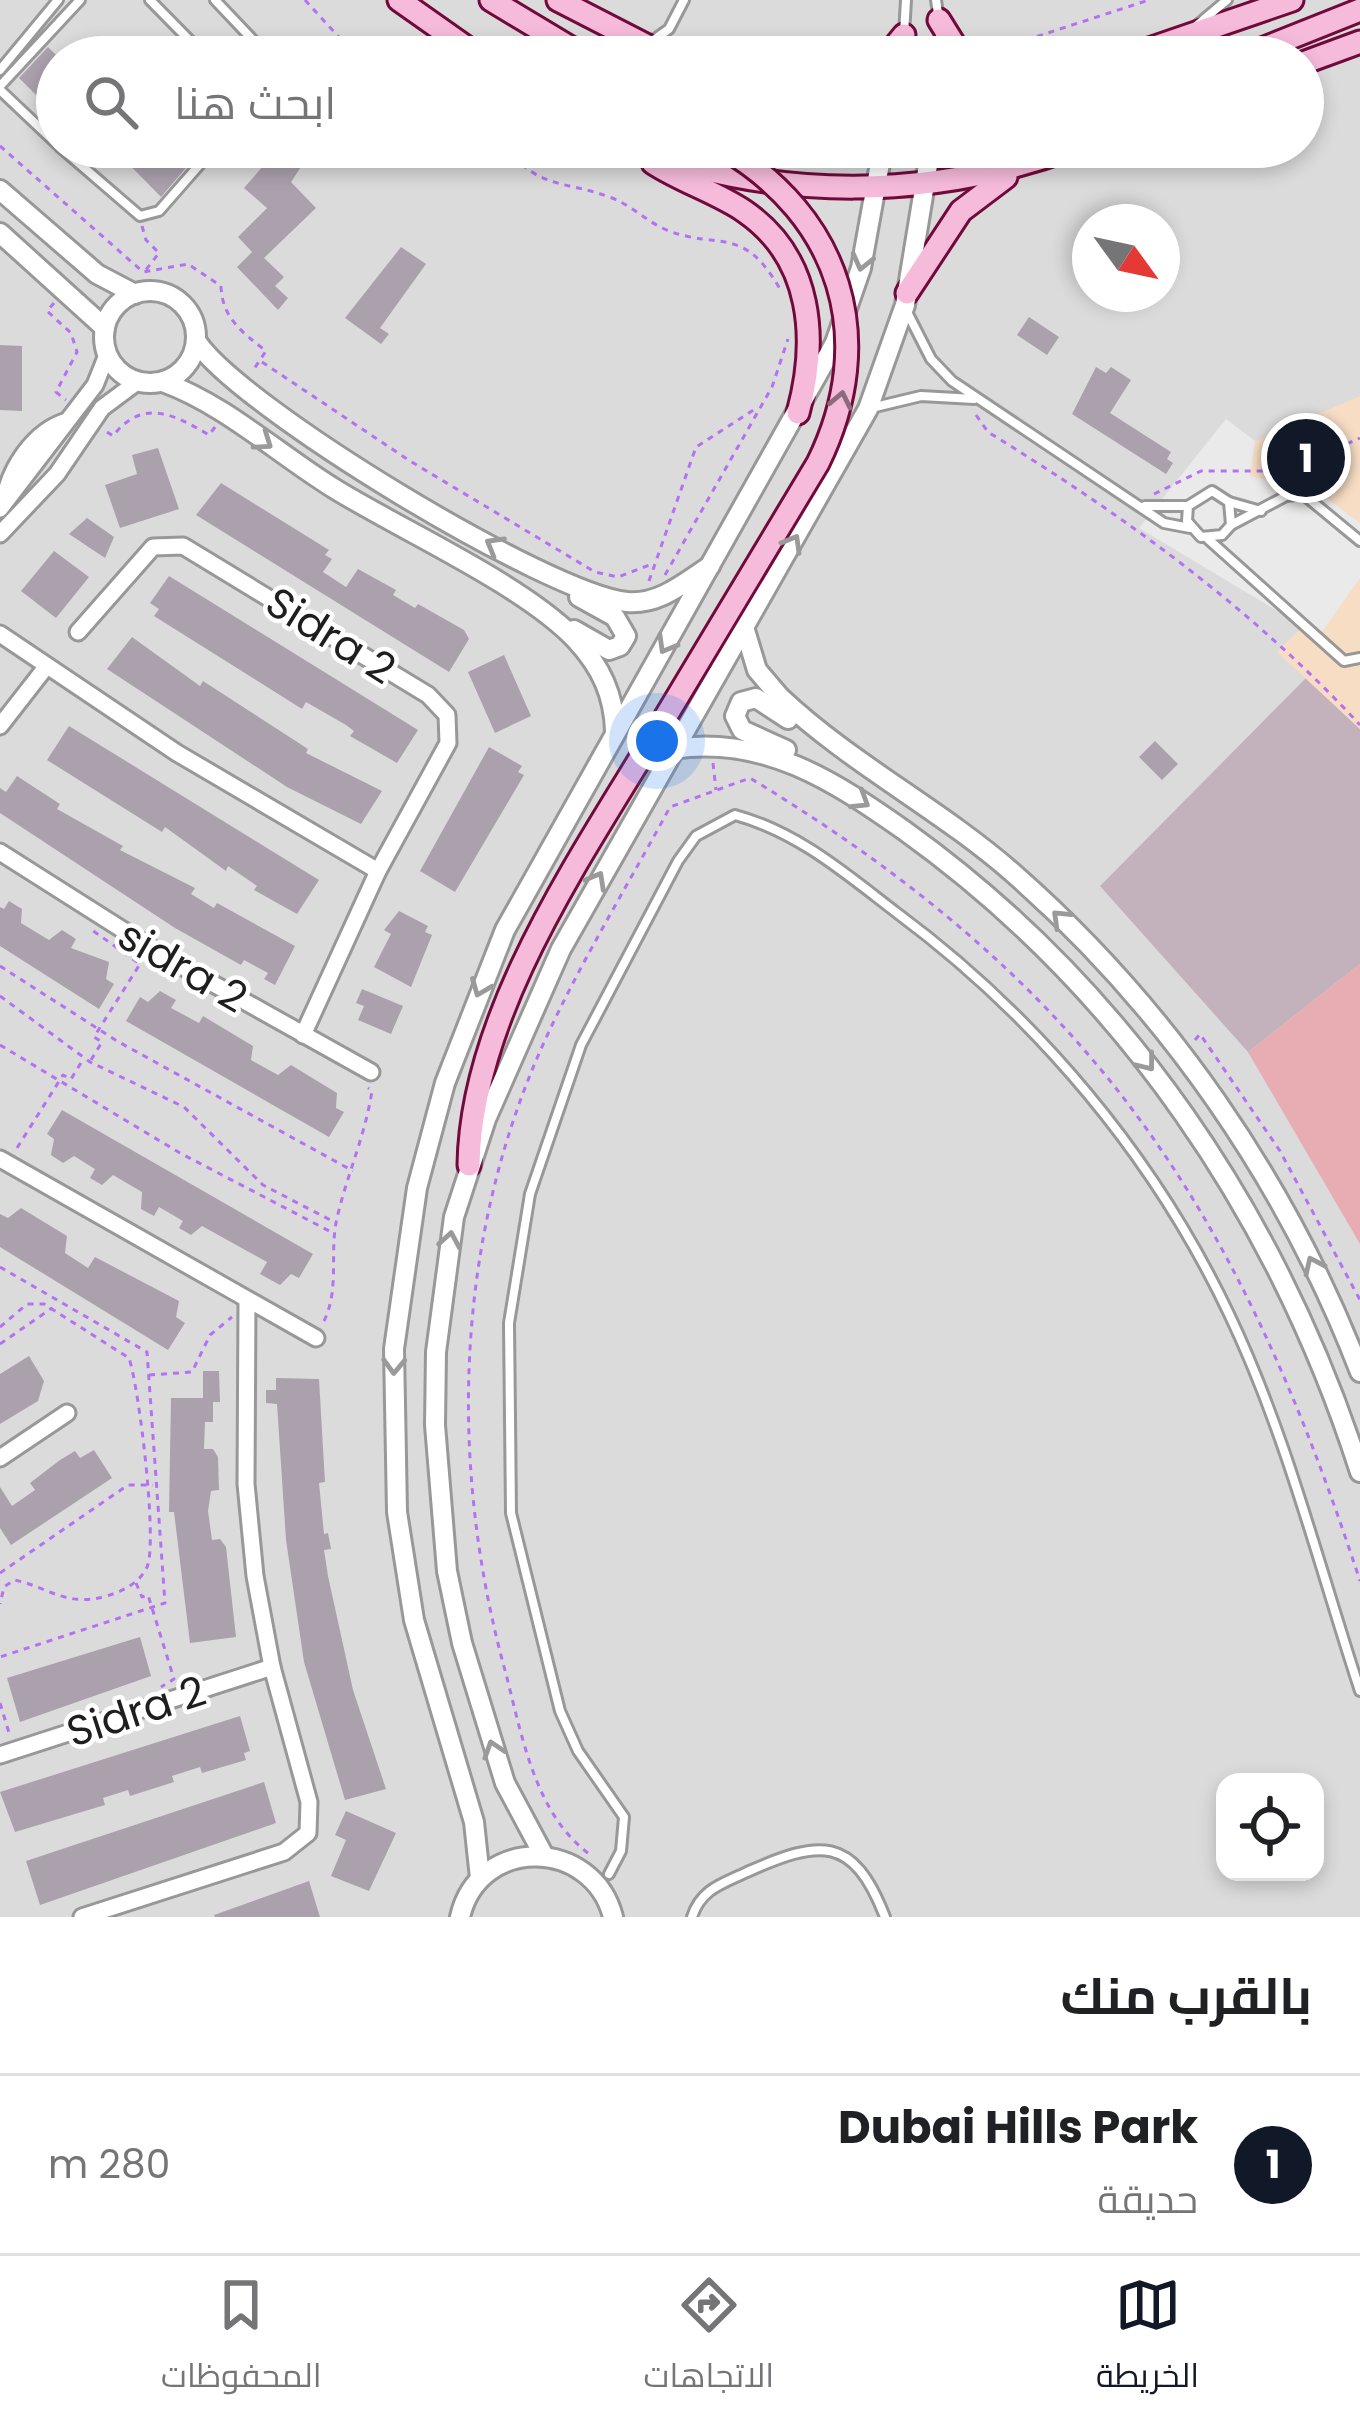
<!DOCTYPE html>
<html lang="ar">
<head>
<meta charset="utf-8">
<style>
  body { margin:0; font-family:Poppins,Cairo,sans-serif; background:#f6f6f6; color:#202124; direction:rtl }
  .controls { position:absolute; right:36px; bottom:36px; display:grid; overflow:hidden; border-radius:24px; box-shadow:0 6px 18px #0003 }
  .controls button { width:108px; height:108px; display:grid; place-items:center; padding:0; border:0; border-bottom:3px solid #e0e0e0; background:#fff; color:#202124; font:60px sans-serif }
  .compass { position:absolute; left:1072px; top:204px; width:108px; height:108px; border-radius:50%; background:#fff; box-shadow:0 6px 18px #0003; rotate:123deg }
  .you { position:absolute; left:657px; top:741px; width:42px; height:42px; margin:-30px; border:9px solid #fff; border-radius:50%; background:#1a73e8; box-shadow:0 0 0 18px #1a73e833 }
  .badge { display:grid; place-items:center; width:78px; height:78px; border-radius:50%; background:#111827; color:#fff; font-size:39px; font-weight:700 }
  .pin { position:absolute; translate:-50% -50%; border:6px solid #fff; box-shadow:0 3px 12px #0006 }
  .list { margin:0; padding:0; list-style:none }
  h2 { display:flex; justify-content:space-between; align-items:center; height:156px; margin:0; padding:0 48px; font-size:51px }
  h2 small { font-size:39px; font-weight:400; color:#757577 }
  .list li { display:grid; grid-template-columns:78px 1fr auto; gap:36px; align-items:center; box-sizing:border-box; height:180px; padding:0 48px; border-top:3px solid #e0e0e0 }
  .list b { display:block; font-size:45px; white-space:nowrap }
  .list p { margin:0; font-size:39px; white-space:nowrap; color:#757577 }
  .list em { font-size:39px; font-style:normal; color:#757577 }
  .icon { flex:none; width:66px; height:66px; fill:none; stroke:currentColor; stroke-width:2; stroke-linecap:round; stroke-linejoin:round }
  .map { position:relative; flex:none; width:1360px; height:1917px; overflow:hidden; direction:ltr }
  .search { position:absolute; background:#fff; box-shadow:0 6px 18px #0003; left:36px; right:36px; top:36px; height:132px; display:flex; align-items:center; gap:30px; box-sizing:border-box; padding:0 42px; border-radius:66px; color:#757577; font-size:45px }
  .sheet { height:336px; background:#fff }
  nav { display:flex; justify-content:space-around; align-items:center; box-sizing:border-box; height:168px; border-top:3px solid #e0e0e0; background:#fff; font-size:33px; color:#757577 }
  nav a { display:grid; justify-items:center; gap:6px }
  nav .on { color:#111827 }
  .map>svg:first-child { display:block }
</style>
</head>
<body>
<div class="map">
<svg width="1360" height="1917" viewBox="0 0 1360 1917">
  <rect width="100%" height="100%" fill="#efe5ee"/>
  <path fill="#dcdbdc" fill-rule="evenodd" d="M0,0h1360v1917h-1360zM57,57h1246v90h-1246zM1090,222h72v72h-72zM1225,1782h90v90h-90z"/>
  <polygon fill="#c3b1bb" points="1306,678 1360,729 1360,964 1248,1052 1100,886"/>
  <polygon fill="#e7adb2" points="1360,964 1360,1244 1248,1052"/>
  <g fill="#f7ddc4">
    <polygon points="1360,396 1360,523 1319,492 1249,476 1255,441"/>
    <polygon points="1360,568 1360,729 1277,652"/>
  </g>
  <polygon fill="#eaeaea" points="1226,419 1255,441 1250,476 1319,492 1360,523 1360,578 1319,636 1139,528"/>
  <g fill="#aba1ad">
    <polygon points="48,47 57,56 57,116 19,78"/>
    <polygon points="112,147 174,147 190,163 161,197"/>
    <polygon points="242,147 314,147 291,182 316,208 264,258 284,277 275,286 288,298 278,310 237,267 252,252 238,237 267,208 244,188 264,165"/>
    <polygon points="401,247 426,264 380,328 389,334 381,344 345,318"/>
    <polygon points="1029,317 1059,337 1047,355 1017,335"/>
    <polygon points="0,345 22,346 22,411 0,410"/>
    <polygon points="1096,367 1106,373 1111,367 1131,380 1110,413 1171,452 1167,459 1173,463 1166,474 1072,414"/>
    <polygon points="158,448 179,509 120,528 105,485 137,474 132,455"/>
    <polygon points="221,483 329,550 325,555 332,559 323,572 346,587 358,569 396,590 393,595 415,608 418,604 464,630 469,639 449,672 196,515"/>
    <polygon points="87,518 114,537 105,558 69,534"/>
    <polygon points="54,551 89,577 56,618 21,591"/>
    <polygon points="169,576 418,730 397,763 350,736 354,731 346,725 306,702 302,709 154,616 159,609 150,603"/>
    <polygon points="132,637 200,686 203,681 308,749 306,753 382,791 361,824 287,787 107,669"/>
    <polygon points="504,655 531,716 495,733 468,672"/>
    <polygon points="69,726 319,880 297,914 254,890 257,886 228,866 226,871 165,827 162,832 47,760"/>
    <polygon points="1155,741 1178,764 1162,780 1139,757"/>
    <polygon points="489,747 522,766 518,772 524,775 455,892 420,871"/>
    <polygon points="17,776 60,804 57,809 123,846 120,850 195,888 191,894 214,908 217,903 295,946 275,985 264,979 268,973 244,960 241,965 175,928 0,813 0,788 6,792"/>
    <polygon points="9,901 22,909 21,923 49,940 62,930 76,939 71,948 109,962 106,979 114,984 99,1009 0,946 0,907 4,909"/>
    <polygon points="399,911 428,926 425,932 432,935 411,987 374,967 391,934 384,930"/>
    <polygon points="362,989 403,1006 391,1034 358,1020 364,1006 356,1003"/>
    <polygon points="160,991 176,1000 171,1008 199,1023 203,1016 253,1046 251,1060 278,1075 291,1065 337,1093 336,1108 344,1112 329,1137 126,1021 140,997 148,1002"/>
    <polygon points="62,1110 313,1254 299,1278 291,1274 280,1285 260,1274 267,1262 202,1226 191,1235 179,1228 183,1221 159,1207 154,1216 141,1209 142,1192 113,1175 102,1185 90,1178 95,1169 74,1156 63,1163 51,1155 54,1139 47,1134"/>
    <polygon points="21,1208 67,1236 65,1253 88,1268 95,1257 179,1301 176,1317 185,1323 168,1350 0,1247 0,1214 8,1218"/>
    <polygon points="29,1356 44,1381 38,1401 0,1424 0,1374"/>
    <polygon points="203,1371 219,1371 220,1402 213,1402 213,1422 205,1422 204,1449 213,1449 218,1457 219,1490 211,1491 208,1511 212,1540 220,1539 226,1547 236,1637 190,1643 174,1512 169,1512 171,1398 203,1398"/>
    <polygon points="276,1378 319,1379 325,1482 319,1483 324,1534 328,1533 331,1549 324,1550 328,1576 353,1690 386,1789 345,1800 304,1662 286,1540 277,1404 266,1403 266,1390 276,1390"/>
    <polygon points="94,1450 112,1478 11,1545 0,1528 0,1487 12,1506 35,1490 30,1483 60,1460 75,1451 80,1458"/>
    <polygon points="140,1637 151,1676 20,1722 7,1678"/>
    <polygon points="240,1716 250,1751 244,1753 246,1760 202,1773 200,1767 172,1776 174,1782 130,1796 128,1790 103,1798 105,1805 15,1832 0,1792"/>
    <polygon points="264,1782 276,1823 40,1905 26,1861"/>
    <polygon points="346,1811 396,1833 369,1891 331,1876 346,1840 335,1835"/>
    <polygon points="309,1881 320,1917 215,1917 214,1915"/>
  </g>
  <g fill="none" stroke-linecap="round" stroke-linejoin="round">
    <defs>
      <g id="service">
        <polyline points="150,0 206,57"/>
        <polyline points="215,0 269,57"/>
        <polyline points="936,0 939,20"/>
        <polyline points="1196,26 1227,0"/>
        <polyline points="904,34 906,0"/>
        <polyline points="940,35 941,57"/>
        <polyline points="648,44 669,29 684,0"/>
        <polyline points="0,70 58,0"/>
        <polyline points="0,86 80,0"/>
        <polyline points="0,90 57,144"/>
        <polyline points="60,147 140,216 159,211 215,147"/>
        <polyline points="907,312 931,359 952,381 1164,523 1190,528"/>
        <polyline points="871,408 921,396 974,399"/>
        <polyline points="1229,502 1261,511"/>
        <polyline points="1145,506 1188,506 1212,491 1229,502 1231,525 1222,535 1201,537 1187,521 1188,506"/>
        <polyline points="1231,525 1286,496 1303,494 1360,541"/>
        <polyline points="1208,539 1344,661 1360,658"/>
        <path d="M609,1874l12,-23 3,-34 -46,-66 -18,-40 -49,-198 -2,-190 21,-129 51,-149 97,-184 18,-25 39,-21c63,17 111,59 162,98 140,104 257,243 332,401 57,119 90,252 131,377"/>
        <path d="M692,1917c9,-28 30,-33 55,-45 72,-32 106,-38 138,45"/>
      </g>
      <g id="minor">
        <path d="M4,502c5,-34 30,-71 63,-81"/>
        <polyline points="0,509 95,385 107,355"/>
        <polyline points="0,534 57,474 102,408 137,382"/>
        <polyline points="78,632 153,547 183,546 428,695 447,715 448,743 378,871 303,1035"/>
        <polyline points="0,634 177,753 378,871"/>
        <polyline points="0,726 46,667"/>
        <polyline points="0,852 167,958 371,1072"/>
        <polyline points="0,1159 316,1338"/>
        <polyline points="0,1458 67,1413"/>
        <polyline points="0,1755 272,1667"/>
        <polyline points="82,1917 284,1852 308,1833 309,1802 272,1667 255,1576 246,1484 247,1300"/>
      </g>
      <g id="tertiary">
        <polyline points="0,190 97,274 135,294"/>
        <polyline points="0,233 105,328"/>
        <circle cx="150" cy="337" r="46"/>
        <path d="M197,342c44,66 351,252 430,260 32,3 57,-19 83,-36"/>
        <path d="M163,382c63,23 115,72 172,107 68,42 189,96 241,151 25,27 38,55 39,91"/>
        <path d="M744,627l13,43 23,27c71,67 160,112 233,176 154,135 274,309 347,499"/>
        <polyline points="574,630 609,650 620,646 626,636 615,617 579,597"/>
        <path d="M673,749c91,-14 161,32 232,82 220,158 373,385 455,641"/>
        <polyline points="786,750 742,730 735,716 741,702 756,698 788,719"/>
        <polyline points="543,1854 505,1783 462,1643 447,1571 435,1425 436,1352 454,1217 486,1119 561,949 868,409 905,305 931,147"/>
        <polyline points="480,1878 474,1822 414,1620 397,1512 394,1349 417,1188 445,1083 505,930 835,343 861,268 883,147"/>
        <path d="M460,1917c19,-82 133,-79 153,0"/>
      </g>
      <g id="secondary">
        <polyline points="399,0 480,57"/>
        <polyline points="491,0 586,57"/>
        <polyline points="558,0 669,57"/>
        <polyline points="939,20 962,57"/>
        <polyline points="886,57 904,35"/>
        <polyline points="1126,57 1292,0"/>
        <polyline points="1242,57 1360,10"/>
        <polyline points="1303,63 1360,42"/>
        <path d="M632,147c144,54 299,53 443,0"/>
        <path d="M653,163c29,19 63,29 91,48 69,47 74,129 54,202"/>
        <polyline points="907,293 961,211 1006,177"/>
        <path d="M469,1165c2,-154 117,-315 194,-444"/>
      </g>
    </defs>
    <use href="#service" stroke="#989898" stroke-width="14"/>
    <use href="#minor" stroke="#989898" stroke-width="21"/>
    <use href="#tertiary" stroke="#989898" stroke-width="24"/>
    <use href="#secondary" stroke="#710a3b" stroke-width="27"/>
    <g stroke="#b472f3" stroke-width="3" stroke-dasharray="6 6" stroke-linecap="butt">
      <polyline points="305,0 357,57"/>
      <polyline points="980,55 1149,0"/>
      <path d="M0,146l143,126 45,-8 33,22c1,32 21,46 45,65l-12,18"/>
      <path d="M505,147c36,44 61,33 107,51 21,8 36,25 57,33 52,19 74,-6 111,58"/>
      <polyline points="142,226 146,240 159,253 145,271"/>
      <polyline points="54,303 47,311 71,333 77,352 56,392 66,400"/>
      <polyline points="262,362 410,461 595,572 618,577 652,564"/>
      <path d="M976,415l12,17c135,83 264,176 372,293"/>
      <path d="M107,432l6,4c29,-38 61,-22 96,-1l6,-8"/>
      <polyline points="1154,494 1201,471 1287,471 1360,438"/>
      <polyline points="665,575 772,387 788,339"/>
      <polyline points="649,581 696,447 758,407"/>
      <polyline points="713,763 716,790"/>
      <polyline points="0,966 117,1041 353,1171"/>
      <polyline points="0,996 90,1062 184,1107 263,1185 336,1223"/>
      <polyline points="1195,1040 1200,1034 1280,1151 1360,1300"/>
      <polyline points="0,1045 180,1153 335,1234"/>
      <polyline points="91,1060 102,1042 94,1037 140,964 92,930"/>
      <polyline points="17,1148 63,1075 71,1079 84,1058"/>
      <polyline points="0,1267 147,1352 165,1603 0,1657"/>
      <path d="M324,1321c16,-33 5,-68 13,-103 10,-43 28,-82 35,-127l-4,-3"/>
      <path d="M0,1327l27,-23h17l85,54c10,29 29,185 18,209 -9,20 -35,29 -54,32 -32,4 -51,-14 -79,-19l-10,7 -4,17"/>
      <polyline points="0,1344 52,1308"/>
      <polyline points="149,1375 192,1372 210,1335 232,1317"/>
      <polyline points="0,1573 128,1485 153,1485"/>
      <polyline points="136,1583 142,1597 148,1595 174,1679 161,1687"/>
      <polyline points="0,1703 10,1736"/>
      <path d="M588,1853c-53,-40 -66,-117 -82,-179 -57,-205 -52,-428 35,-625 37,-83 86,-162 129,-242l80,-29c343,208 487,427 610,803"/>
    </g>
    <use href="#service" stroke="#fff" stroke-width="8"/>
    <use href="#minor" stroke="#fff" stroke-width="15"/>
    <use href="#tertiary" stroke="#fff" stroke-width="18"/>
    <use href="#secondary" stroke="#f6bbdb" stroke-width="21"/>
    <defs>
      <g id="secondary-bridge">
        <polyline points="838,147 906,151 968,147"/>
        <path d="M663,721l155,-258c61,-124 23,-247 -96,-316"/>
      </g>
    </defs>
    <use href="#secondary-bridge" stroke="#710a3b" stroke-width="27" stroke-linecap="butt"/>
    <use href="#secondary-bridge" stroke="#f6bbdb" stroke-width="21"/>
  </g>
  <defs><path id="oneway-chevron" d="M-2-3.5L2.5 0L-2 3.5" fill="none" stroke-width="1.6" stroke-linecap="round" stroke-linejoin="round" transform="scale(3)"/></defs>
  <g stroke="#9a9a9a">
    <use href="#oneway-chevron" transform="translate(862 262) rotate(104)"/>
    <use href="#oneway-chevron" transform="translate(264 442) rotate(35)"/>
    <use href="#oneway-chevron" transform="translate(793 543) rotate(-60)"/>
    <use href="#oneway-chevron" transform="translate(494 545) rotate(-150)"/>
    <use href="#oneway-chevron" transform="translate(666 645) rotate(120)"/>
    <use href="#oneway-chevron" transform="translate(861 801) rotate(32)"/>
    <use href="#oneway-chevron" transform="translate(597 880) rotate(-61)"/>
    <use href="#oneway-chevron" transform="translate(1060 918) rotate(-136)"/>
    <use href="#oneway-chevron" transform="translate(480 988) rotate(112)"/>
    <use href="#oneway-chevron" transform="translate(1147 1063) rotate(52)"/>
    <use href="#oneway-chevron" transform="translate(450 1240) rotate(-80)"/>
    <use href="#oneway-chevron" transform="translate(1313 1265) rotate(-115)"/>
    <use href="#oneway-chevron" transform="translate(394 1366) rotate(92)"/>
    <use href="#oneway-chevron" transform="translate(493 1749) rotate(-108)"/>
  </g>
  <use stroke="#8a6c7c" href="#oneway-chevron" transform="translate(841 400) rotate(-78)"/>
  <g text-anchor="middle" stroke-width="9" stroke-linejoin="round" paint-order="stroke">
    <g font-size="42" fill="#1e1e1e" stroke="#fff">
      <text transform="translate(331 635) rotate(32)" y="15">Sidra 2</text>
      <text transform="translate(183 966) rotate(30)" y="15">sidra 2</text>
      <text transform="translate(136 1711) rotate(-18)" y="15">Sidra 2</text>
    </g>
  </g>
</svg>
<div class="controls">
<button><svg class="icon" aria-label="locate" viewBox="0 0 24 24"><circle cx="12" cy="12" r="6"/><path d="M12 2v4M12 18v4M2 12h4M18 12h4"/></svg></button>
</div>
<svg class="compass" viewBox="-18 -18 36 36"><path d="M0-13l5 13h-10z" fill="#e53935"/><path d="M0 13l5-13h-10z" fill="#757577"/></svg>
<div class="you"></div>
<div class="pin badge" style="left:1306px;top:458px">1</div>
<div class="search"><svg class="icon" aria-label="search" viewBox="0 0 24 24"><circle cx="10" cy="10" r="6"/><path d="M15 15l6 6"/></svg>ابحث هنا</div>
</div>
<section class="sheet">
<h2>بالقرب منك<small></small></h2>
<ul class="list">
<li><span class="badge">1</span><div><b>Dubai Hills Park</b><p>حديقة</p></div><em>280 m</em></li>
</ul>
</section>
<nav>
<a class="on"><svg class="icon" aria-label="map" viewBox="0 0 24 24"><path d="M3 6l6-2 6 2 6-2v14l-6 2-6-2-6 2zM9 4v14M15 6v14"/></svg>الخريطة</a>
<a><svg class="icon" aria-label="directions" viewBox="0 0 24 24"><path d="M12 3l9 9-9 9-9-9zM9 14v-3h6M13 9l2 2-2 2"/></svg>الاتجاهات</a>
<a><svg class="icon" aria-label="saved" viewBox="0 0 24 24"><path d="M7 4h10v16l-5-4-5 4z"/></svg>المحفوظات</a>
</nav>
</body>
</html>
